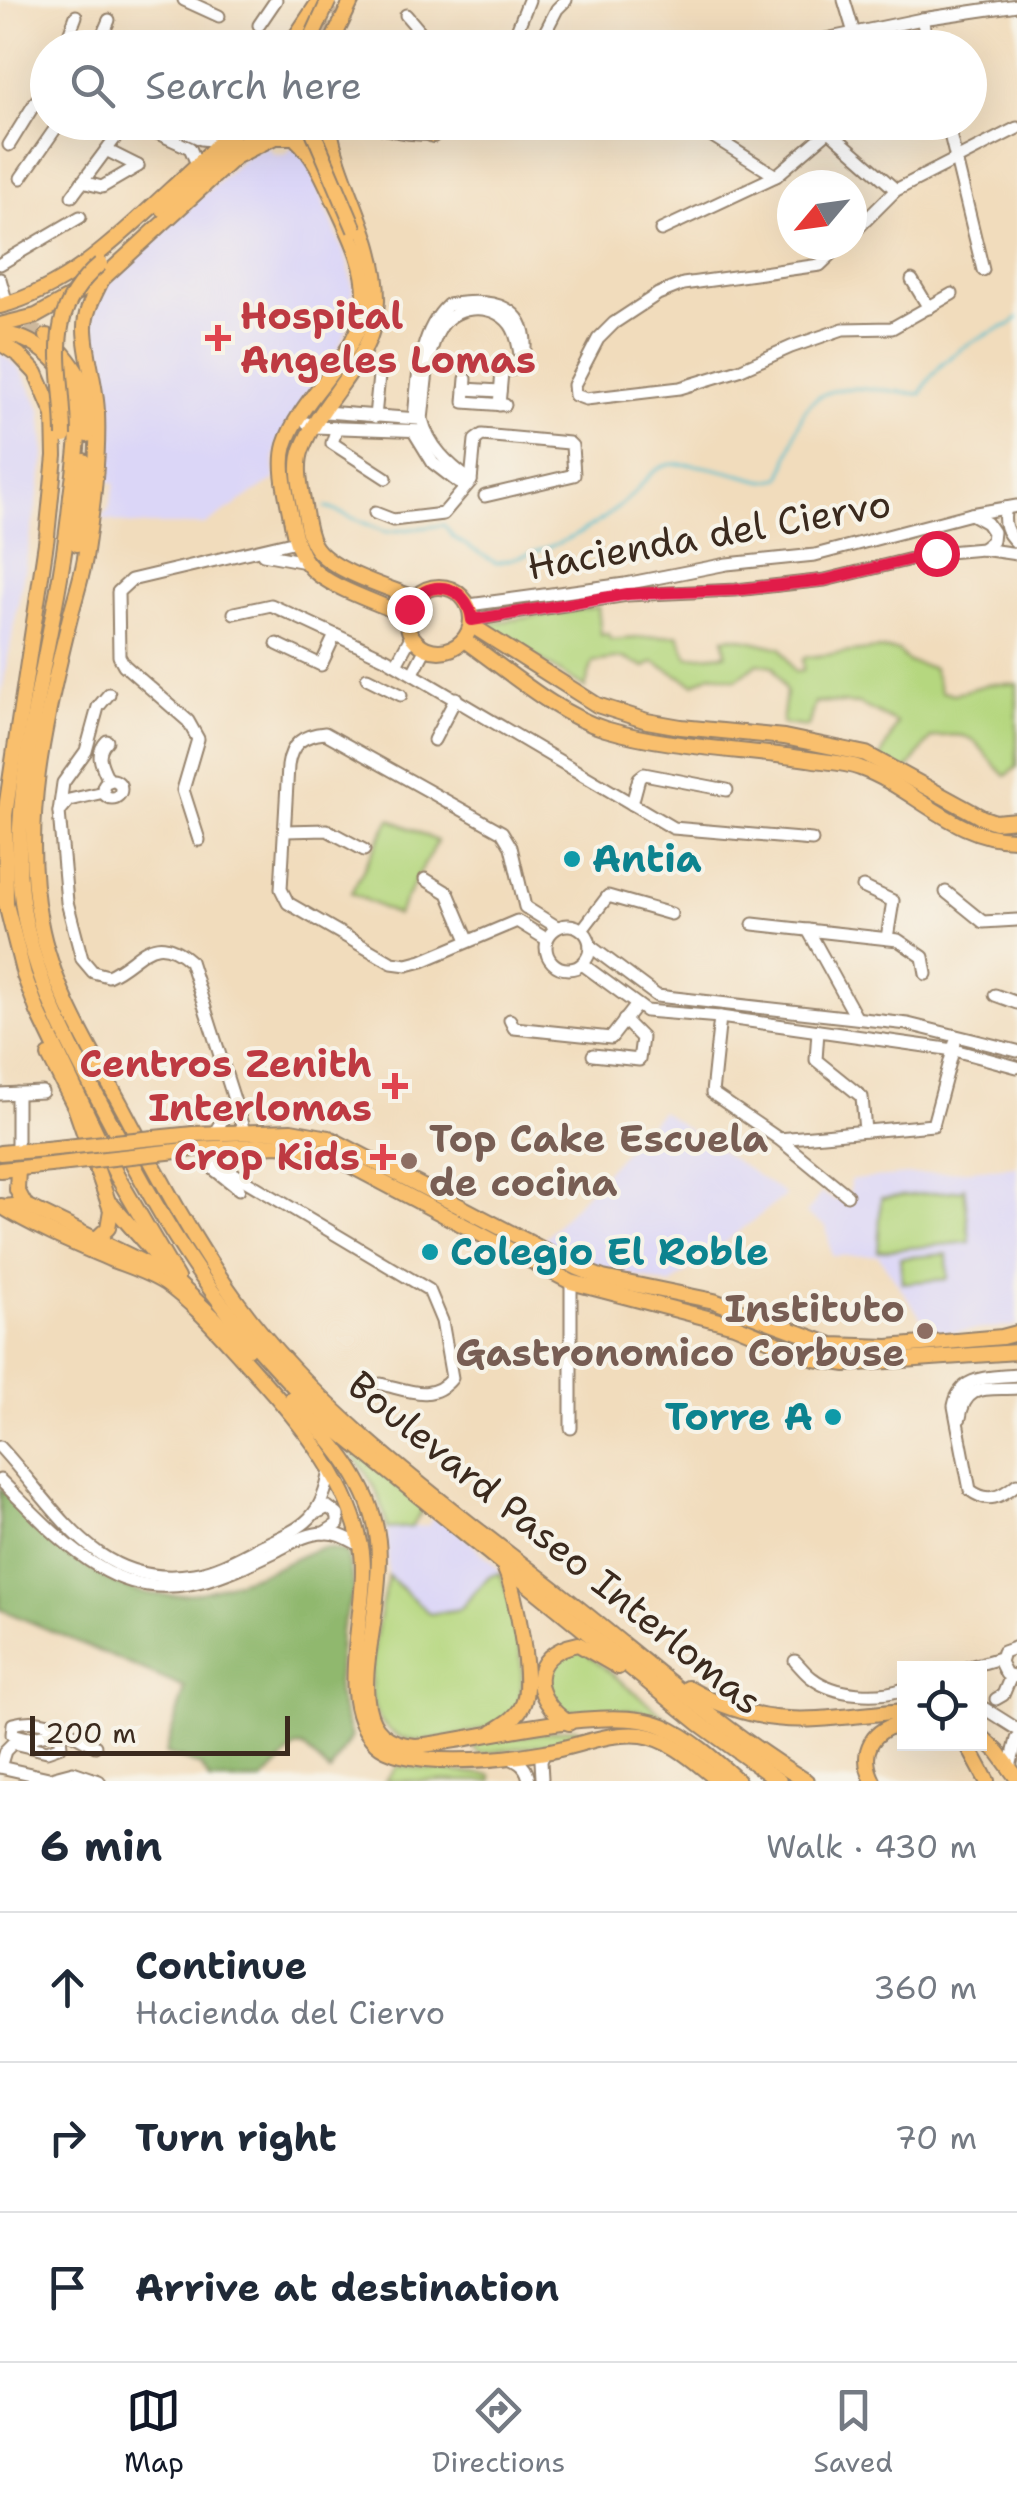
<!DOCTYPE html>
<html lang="en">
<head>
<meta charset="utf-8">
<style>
  body { margin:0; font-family:"Shantell Sans",sans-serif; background:#f2f2f3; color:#1f2937 }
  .controls { position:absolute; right:30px; bottom:30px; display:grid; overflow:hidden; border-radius:0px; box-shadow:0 10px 40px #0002 }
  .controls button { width:90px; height:90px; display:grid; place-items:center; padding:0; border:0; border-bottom:2px solid #e0e1e3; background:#fff; color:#1f2937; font:50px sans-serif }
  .compass { position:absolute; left:777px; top:170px; width:90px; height:90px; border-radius:50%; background:#fff; box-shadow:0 10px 40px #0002; rotate:241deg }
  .scale { position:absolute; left:30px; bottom:25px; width:260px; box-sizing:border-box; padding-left:10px; border:5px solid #3b2a1e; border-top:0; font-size:28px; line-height:35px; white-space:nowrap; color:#3b2a1e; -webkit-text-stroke:8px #f7f3e8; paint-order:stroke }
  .stop { position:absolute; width:30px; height:30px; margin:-22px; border:8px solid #e11d48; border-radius:50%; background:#fff }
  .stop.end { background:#e11d48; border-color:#fff; box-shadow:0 2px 10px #0008 }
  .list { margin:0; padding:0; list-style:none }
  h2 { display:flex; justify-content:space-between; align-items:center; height:130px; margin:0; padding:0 40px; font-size:42px }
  h2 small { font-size:32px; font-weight:400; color:#747a83 }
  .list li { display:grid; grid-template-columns:65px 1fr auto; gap:30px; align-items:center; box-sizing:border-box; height:150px; padding:0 40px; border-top:2px solid #e0e1e3 }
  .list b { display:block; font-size:38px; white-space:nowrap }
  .list p { margin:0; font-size:32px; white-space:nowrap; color:#747a83 }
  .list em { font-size:32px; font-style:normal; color:#747a83 }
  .icon { flex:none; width:55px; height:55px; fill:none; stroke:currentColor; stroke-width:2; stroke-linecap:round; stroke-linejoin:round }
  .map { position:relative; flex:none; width:1017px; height:1781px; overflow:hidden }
  .search { position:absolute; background:#fff; box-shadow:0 10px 40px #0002; left:30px; right:30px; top:30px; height:110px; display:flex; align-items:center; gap:25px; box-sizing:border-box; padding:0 35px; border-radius:55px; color:#747a83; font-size:38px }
  .sheet { height:580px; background:#fff }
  nav { display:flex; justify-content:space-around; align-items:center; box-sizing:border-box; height:140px; border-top:2px solid #e0e1e3; background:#fff; font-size:28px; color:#747a83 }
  nav a { display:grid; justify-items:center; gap:5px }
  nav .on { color:#111827 }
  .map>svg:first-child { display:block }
</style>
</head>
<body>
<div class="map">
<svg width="1017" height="1781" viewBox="0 0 1017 1781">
  <rect width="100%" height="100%" fill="#f7f3e8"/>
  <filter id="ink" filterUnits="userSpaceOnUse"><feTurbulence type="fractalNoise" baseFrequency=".01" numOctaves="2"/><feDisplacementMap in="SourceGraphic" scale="20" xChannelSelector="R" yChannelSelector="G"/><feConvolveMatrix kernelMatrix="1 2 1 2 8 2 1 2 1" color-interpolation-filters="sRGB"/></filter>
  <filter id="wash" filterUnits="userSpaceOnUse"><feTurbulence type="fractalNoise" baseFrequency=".0048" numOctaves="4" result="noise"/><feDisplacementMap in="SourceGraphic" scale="40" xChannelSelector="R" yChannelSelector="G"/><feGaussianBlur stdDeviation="2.25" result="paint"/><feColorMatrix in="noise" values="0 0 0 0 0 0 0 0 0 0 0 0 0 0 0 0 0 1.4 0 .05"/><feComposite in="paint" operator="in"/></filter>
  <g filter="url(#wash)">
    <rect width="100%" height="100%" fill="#f1dcbc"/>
    <g fill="#dbd6f7">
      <polygon points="266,146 274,154 285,155 293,147 305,154 347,261 353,289 346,333 331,363 278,444 274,459 275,479 205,525 133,525 98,518 108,511 115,484 101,477 100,378 91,327 93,312 107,284 245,157"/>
      <polygon points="0,352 21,370 41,409 45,457 0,702"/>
      <polygon points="661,1111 786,1195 670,1285 584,1263 542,1241"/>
      <polygon points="1017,1166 1017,1326 932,1334 878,1255 832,1256 826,1226 806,1214 821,1193 834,1200 845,1199 850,1192 850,1180"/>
      <polygon points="437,1511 497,1567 500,1573 488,1576 460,1610 429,1614 388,1576 387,1529 428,1526"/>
    </g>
    <g fill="#b5d77f" stroke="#78804e" stroke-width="2.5">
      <path d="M598,607l3,28 7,-1 2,6 68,-5 10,22 38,-3 -2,-16 11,-1 46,11 14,24 8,-1v-12l4,-2 71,-8 20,2 10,11 25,6 8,24 13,2 35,-10h28v83l-11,9c-33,-30 -24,-48 -75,-38l-26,35 -25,-14 17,-36 -38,-19 -44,-2 -7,25 -26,-3 4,-32 -13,-26 -15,-3 -22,17 -24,-6 -18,10 -40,-22 -9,5 -22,-9 -30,4 -8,26 -101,-64z"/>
      <polygon points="390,819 437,841 397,915 351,893"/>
      <polygon points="964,1186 970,1242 878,1251 881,1198 963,1190"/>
      <polygon points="947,1254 948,1279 902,1283 900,1258"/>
      <path d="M331,1430l93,78 -12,19 -25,2c-5,-42 -28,-68 -56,-99z"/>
      <path d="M500,1573c13,27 34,117 13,141 -14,15 -75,27 -95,27 -18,-1 -35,-12 -42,-28 -14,-33 5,-102 12,-137l42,38 30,-5 29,-33z"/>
      <path d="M576,1649l10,4 82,66 -28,-9 -80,1c-14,-11 -21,-37 -6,-51 5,-5 15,-8 22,-11z"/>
      <polygon points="575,1728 582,1733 578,1739 480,1754 474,1748 479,1742"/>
      <polygon points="397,1766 491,1775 492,1781 385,1781"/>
    </g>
    <path fill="#90b86e" stroke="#667146" stroke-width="2.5" d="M0,1488c51,50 107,117 186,106 28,-3 55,-15 82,-23 15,-5 44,-23 56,-23 7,0 16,3 23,4l7,37 -14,43 -3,61 14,44 -21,35 -28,-26 -6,1 -33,34h-53l-9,-15 -36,-12 20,-66 -185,-79z"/>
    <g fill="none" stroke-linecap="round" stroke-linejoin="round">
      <path stroke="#52bdcd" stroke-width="2.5" d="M326,507l60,25 58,-7 10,13 42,25c52,-13 97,-30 136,-68 14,-14 20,-29 42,-31 30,-1 63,11 91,17l16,-3c9,-21 12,-45 23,-66 22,-38 82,-20 117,-18 18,-37 53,-56 91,-70l5,-6"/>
    </g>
  </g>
  <g filter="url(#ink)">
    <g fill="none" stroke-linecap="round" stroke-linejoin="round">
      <g stroke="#cdb89c" stroke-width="14" stroke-dasharray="14 7" stroke-linecap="butt">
        <polyline points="329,37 338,10"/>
        <polyline points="6,321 47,336"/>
      </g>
      <defs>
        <g id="minor">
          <polyline points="184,0 219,16"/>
          <polyline points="844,0 854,33"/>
          <polyline points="406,15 434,48"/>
          <polyline points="922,19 929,48"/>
          <polyline points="259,25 276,0"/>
          <polyline points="145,47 145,48"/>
          <polyline points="64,48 76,16"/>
          <polyline points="97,48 109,20"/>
          <polyline points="510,48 529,0"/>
          <polyline points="537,48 557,9 566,0"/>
          <polyline points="782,48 922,19 1017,5"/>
          <polyline points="133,122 190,148 197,164"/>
          <polyline points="163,122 201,139 221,141"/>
          <path d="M358,122c44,11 74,21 119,0"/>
          <polyline points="690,122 776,176"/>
          <polyline points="819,122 896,190"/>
          <polyline points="947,122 983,270"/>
          <polyline points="9,145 40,95 48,91"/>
          <polyline points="108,151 138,166"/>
          <polyline points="21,178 60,122"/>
          <polyline points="82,182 102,187 138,166"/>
          <polyline points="72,196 127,122"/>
          <polyline points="661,230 776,176 839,122"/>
          <polyline points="852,234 896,190 1017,128"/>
          <polyline points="841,245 820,265 683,284 658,294 614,323 598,339 574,385 575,395 586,399 680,388 739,370 791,347 843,329 892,328 952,294"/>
          <polyline points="0,264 80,217"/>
          <polyline points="0,279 7,304"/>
          <polyline points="912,280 929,308"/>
          <polyline points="466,379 464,402 505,405"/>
          <polyline points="465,389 500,391"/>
          <polyline points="499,405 502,372 522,367"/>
          <polyline points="325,412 418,419"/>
          <polyline points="375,417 380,365"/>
          <path d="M414,418c4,-39 4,-85 34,-113 44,-8 84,0 76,53"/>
          <polyline points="307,423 314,427 425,431"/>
          <polyline points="337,428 332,443 386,478"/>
          <polyline points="414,432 433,463 459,483 469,481"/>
          <path d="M471,481c-23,-17 -42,-34 -49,-62 4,-29 3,-67 19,-92 15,-24 58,-25 72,2 6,11 7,27 9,38"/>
          <path d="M1006,508c-4,15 0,25 11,35"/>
          <polyline points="375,513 393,520 443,514 471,481 475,440 482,435 569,443 572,446 574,475 485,496"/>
          <polyline points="971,514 987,523 993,532 992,541 982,549"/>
          <polyline points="263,554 306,562"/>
          <polyline points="469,605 625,584 727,564 815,555 971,514 1017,506"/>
          <polyline points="234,613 271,605 385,658 673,828 812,840"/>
          <polyline points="472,620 627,595 736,590 825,580 936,553 982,549 1017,554"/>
          <polyline points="277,644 321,665 335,635"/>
          <polyline points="396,664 412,635"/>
          <polyline points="413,673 426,648"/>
          <polyline points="367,678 401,695"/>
          <path d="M109,694l-11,13 -12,44 -23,32 -4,29 8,90 15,57 11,13 15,4c33,-14 43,-49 82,-15l54,170"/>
          <polyline points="434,740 456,698"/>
          <path d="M107,741c-13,13 -5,25 2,40"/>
          <circle cx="112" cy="789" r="9"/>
          <polyline points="632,804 639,778 644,774 727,790"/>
          <polyline points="59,812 69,800 104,792"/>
          <polyline points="285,831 327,830 364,850"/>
          <polyline points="199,840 183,790 198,739 188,721 124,665 119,656 118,592 131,580 296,541"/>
          <polyline points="425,879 448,893 468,940"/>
          <polyline points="863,887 893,901 887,938"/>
          <polyline points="946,892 983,922 1017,920"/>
          <polyline points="753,924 898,940 923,957 926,974"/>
          <circle cx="568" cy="947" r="22"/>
          <polyline points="582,930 608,896 671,914"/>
          <polyline points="808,930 856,1017"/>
          <path d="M546,939l-29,-18 -95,40 -15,4 -15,-2 -104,-60 -7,-14 7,-123c3,-23 15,-31 37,-33l177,99 9,15 14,60 32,20"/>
          <polyline points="590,946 657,996 908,1024 1017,1051"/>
          <polyline points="582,964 646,1011 720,1017 954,1050 1017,1067"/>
          <polyline points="995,995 1017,1003"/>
          <polyline points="720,1017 712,1093 779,1139 847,1195"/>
          <polyline points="510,1020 514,1028 611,1038 636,1006"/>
          <polyline points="818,1031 816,1060 862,1097 865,1131"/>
          <polyline points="593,1055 639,1060 642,1038 624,1020"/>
          <polyline points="17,1093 17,1152"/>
          <polyline points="0,1094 42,1092"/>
          <polyline points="215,1132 233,1102"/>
          <polyline points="779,1139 933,1125 955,1043"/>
          <polyline points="203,1149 215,1170 239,1189"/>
          <path d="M215,1170l11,-1 203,121 13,31 10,57c-20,25 -44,12 -71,6"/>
          <path d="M1017,1375c-27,3 -57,-1 -63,31l16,84c18,14 31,7 47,-6"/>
          <path d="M960,1418c5,-36 28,-28 57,-30"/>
          <polyline points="571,1428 571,1282"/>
          <path d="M0,1447c56,60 97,144 194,127 25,-4 48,-18 70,-29 42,-19 58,-28 66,-75"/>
          <path d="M0,1480c31,30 62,65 99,87 62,38 117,13 175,-15 16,-8 32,-19 51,-19 13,-1 24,7 36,12"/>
          <polyline points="318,1512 328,1507 338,1515 338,1524 324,1533"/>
          <polyline points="1017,1647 1003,1652 1000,1662 1006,1674 1017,1677"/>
          <path d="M795,1661c5,5 11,13 17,17 23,18 66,20 92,11"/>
          <polyline points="966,1668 1000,1658"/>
          <polyline points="996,1699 1003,1695 1011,1676"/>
          <polyline points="982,1707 1017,1729"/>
          <path d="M508,1757c13,6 19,10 21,24"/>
          <path d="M0,1767l5,-16 8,-8 34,8 14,-5 -1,-8 -8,-5 -24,5 -16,-4 1,-10c31,-9 57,8 82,22"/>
          <polyline points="0,1767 62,1781"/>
          <polyline points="1010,1767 1017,1739"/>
          <polyline points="54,1777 73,1772 99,1781"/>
          <polyline points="542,1778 541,1761 545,1752"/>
        </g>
        <g id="major">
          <polyline points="288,48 320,0"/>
          <polyline points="329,48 352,0"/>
          <polyline points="401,122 433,135"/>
          <path d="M329,125c10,60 49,114 48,176 -1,60 -55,95 -75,148 -6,16 -2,36 1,52 3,15 4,32 11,44 14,25 73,42 100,53"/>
          <path d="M297,140c20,18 30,47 42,71 13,28 27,56 26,87 -3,59 -63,94 -80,147 -6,21 1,47 5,68 4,22 8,46 28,61 22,17 63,30 89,42"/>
          <polyline points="239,152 247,139 270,122"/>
          <polyline points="163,209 212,165 233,140"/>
          <path d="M102,279c-7,15 -18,33 -17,51 1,27 11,54 12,82 2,48 -5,99 -12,146 -4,24 -13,48 -18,72 -23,94 -46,194 -27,291 12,66 49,126 81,184 36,68 71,135 117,198 86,118 220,210 334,300 77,61 150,127 234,178"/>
          <path d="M0,306c69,-18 120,-70 171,-117 23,-21 46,-41 65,-67"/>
          <polyline points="0,325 36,316 102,279 235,157 275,137 306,137"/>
          <path d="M0,334c33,1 69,31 75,64 7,32 0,67 -4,98 -11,121 -51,239 -52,360 -1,91 40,170 82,248 39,74 78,148 131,213 31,39 67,76 103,111l365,296 79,57"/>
          <path d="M47,336c32,32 44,52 40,99"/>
          <polyline points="0,343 19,355 36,373 54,415 55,456 47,536 5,815 6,904 24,975 38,1012 117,1176 177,1278"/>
          <polyline points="77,544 84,461"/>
          <circle cx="439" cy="619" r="32"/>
          <polyline points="471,625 597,705 647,721 681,727 784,737 866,754 981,817 995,822 1017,820"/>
          <path d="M464,640c42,29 92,74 141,89 65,19 136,20 203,30 16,3 37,3 52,9 54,19 96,73 157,71"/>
          <polyline points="49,1056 75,1107 111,1210 108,1228 91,1244"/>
          <polyline points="193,1134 291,1131 329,1138 578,1268 603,1278 714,1301 832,1345 888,1347 1002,1337 1017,1333"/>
          <polyline points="195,1149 278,1145 325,1152 571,1282 734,1325 815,1359 846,1364 1017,1352"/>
          <polyline points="0,1153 46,1149"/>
          <polyline points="18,1169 17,1190 25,1205"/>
          <polyline points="0,1170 50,1165"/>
          <polyline points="112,1205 160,1260"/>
          <path d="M1,1206c34,21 72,37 109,53 18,7 38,13 55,24 27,19 49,44 71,68 50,56 110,118 125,195 11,59 -30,154 15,197 28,27 131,16 169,9 31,-5 65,-21 97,-17 30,4 54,28 77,46"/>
          <polyline points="3,1207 25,1205 169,1275 247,1349"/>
          <path d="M292,1398c33,36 72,76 83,126 7,27 3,57 0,84 -4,45 -33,135 41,138 62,-6 192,-44 247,-20 28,12 53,35 75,55"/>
          <path d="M688,1688c82,46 128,30 216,23"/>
          <path d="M569,1723c-39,-25 -42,-69 9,-79l40,23"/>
          <path d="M494,1731c11,-7 24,-14 29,-27 10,-23 -7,-111 -18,-135"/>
          <polyline points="980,1735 998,1752 1017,1778"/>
          <polyline points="967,1744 987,1781"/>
          <path d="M873,1781c-15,-30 0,-53 31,-58"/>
        </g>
      </defs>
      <use href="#minor" stroke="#96836d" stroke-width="15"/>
      <use href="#major" stroke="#96836d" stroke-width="18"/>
      <use href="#minor" stroke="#fff" stroke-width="11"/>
      <use href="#major" stroke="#f9bf6d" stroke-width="14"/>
      <defs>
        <g id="major-bridge">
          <polyline points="307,48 329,0"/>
          <polyline points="309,122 355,230"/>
          <path d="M64,436c0,-70 -25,-120 36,-172"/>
          <polyline points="46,1149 193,1134"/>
          <polyline points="50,1165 195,1149"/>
        </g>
      </defs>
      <use href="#major-bridge" stroke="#96836d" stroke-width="18" stroke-linecap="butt"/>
      <use href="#major-bridge" stroke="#f9bf6d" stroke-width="14"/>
    </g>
  </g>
  <g fill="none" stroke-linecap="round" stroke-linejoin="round" filter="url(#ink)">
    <path stroke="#e11d48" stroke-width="12" d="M409,609c15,-33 59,-26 63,11l156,-26 108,-4 89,-10 111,-27"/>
  </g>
  <g fill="#e0444e" stroke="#f7f3e8" stroke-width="4">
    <path d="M213 323h10v10h10v10h-10v10h-10v-10h-10v-10h10z"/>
    <path d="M390 1071h10v10h10v10h-10v10h-10v-10h-10v-10h10z"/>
    <path d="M378 1142h10v10h10v10h-10v10h-10v-10h-10v-10h10z"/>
  </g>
  <g fill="#0f9aa8" stroke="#f7f3e8" stroke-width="4">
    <circle cx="572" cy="859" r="10"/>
    <circle cx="430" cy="1252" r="10"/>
    <circle cx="833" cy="1417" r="10"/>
  </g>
  <g fill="#8d6e63" stroke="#f7f3e8" stroke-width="4">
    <circle cx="409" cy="1161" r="10"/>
    <circle cx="925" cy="1331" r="10"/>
  </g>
  <g text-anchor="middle" stroke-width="8" stroke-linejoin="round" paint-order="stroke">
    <g font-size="38" font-weight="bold" fill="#be3a42" stroke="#f7f3e8" text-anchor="end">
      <text x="240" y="329" text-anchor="start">Hospital<tspan x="240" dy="44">Angeles Lomas</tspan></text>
      <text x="372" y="1077">Centros Zenith<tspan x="372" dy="44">Interlomas</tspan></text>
      <text x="360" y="1170">Crop Kids</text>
    </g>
    <g font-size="38" fill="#3b2a1e" stroke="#f7f3e8">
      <text transform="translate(709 535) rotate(-10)" y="13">Hacienda del Ciervo</text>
      <text transform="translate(555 1543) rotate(39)" y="13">Boulevard Paseo Interlomas</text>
    </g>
    <g font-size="38" font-weight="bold" fill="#0d838f" stroke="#f7f3e8" text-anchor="start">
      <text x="592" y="872">Antia</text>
      <text x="450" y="1265">Colegio El Roble</text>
      <text x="813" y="1430" text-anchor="end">Torre A</text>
    </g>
    <g font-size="38" font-weight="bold" fill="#785e54" stroke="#f7f3e8" text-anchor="start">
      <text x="429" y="1152">Top Cake Escuela<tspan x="429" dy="44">de cocina</tspan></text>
      <text x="905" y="1322" text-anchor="end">Instituto<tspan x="905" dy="44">Gastronomico Corbuse</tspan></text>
    </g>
  </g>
</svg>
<div class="controls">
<button><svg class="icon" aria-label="locate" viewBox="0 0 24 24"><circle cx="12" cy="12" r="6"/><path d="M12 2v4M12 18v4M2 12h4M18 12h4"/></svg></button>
</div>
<svg class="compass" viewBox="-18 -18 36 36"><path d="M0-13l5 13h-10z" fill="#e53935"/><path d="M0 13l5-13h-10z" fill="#747a83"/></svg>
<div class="scale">200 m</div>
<div class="stop" style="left:936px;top:553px"></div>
<div class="stop end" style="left:409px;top:609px"></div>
<div class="search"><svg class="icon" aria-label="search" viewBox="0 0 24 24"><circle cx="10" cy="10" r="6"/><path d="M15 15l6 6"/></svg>Search here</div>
</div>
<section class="sheet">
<h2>6 min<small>Walk · 430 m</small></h2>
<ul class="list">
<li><svg class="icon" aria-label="ahead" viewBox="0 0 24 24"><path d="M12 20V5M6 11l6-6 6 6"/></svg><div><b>Continue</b><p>Hacienda del Ciervo</p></div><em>360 m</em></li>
<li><svg class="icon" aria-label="right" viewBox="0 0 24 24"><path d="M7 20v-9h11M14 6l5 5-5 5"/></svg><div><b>Turn right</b></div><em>70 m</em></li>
<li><svg class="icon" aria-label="arrive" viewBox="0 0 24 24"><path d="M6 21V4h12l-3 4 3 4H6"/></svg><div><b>Arrive at destination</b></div></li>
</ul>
</section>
<nav>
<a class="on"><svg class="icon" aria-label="map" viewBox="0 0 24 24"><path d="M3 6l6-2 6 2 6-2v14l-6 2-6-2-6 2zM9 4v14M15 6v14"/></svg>Map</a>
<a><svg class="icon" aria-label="directions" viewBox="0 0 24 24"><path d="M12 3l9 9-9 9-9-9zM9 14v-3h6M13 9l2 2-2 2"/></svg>Directions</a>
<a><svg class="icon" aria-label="saved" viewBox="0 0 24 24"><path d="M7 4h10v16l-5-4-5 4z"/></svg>Saved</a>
</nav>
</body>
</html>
